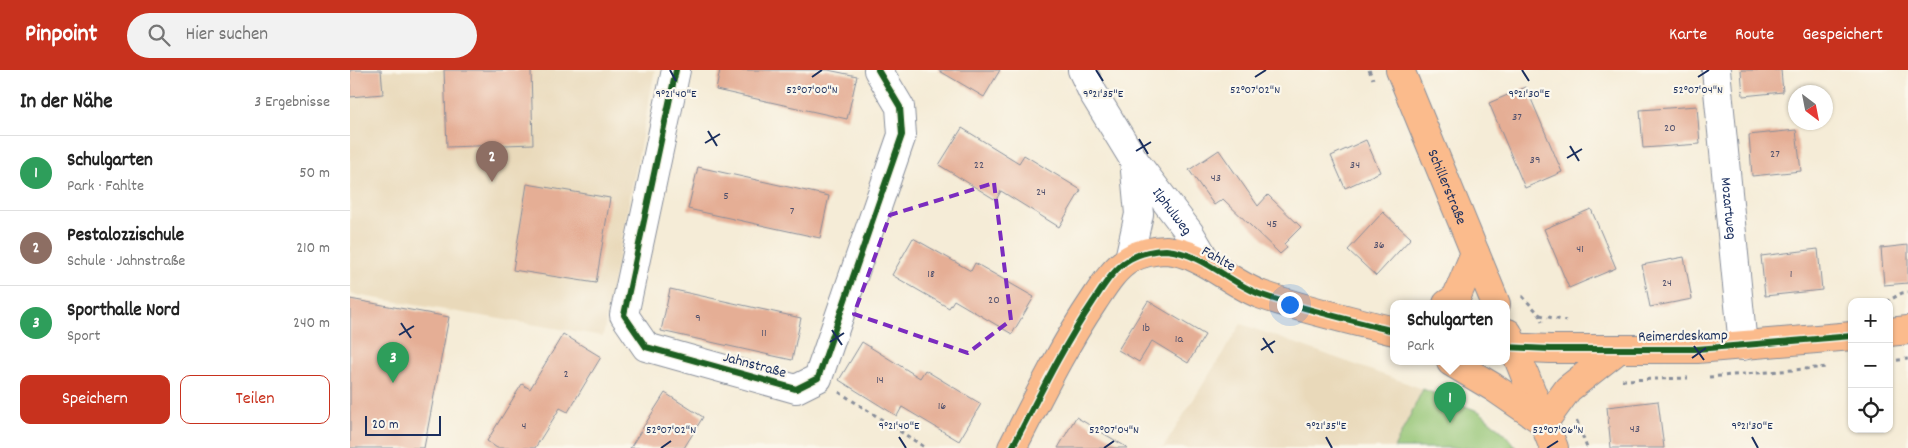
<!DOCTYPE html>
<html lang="de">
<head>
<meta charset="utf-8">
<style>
  body { margin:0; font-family:Dekko,sans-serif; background:#f2f2f2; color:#222 }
  .controls { position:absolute; right:15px; bottom:15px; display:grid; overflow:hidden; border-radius:10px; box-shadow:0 1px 4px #0004 }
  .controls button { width:45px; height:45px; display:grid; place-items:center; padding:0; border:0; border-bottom:1px solid #e0e0e0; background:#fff; color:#222; font:25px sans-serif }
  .compass { position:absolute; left:1438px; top:15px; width:45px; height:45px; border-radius:50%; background:#fff; box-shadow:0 1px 4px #0004; rotate:148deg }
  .scale { position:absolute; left:15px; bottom:12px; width:76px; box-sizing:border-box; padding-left:5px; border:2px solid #1b2f5e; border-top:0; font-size:14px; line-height:18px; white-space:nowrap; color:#1b2f5e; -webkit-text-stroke:4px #fbf7ec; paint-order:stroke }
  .you { position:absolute; left:939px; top:234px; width:18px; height:18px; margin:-12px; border:4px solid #fff; border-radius:50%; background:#1a73e8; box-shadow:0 0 0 8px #1a73e833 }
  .badge { display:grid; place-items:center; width:32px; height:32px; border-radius:50%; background:#c8321e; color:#fff; font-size:16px; font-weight:700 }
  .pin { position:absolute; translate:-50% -41px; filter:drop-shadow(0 1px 2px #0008) }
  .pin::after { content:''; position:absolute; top:26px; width:18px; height:15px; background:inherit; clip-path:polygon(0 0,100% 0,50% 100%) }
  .popup { position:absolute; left:1040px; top:230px; width:120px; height:65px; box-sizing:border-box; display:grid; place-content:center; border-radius:10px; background:#fff; filter:drop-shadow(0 1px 4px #0005); font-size:16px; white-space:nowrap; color:#767676 }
  .popup b { font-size:19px; color:#222 }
  .popup::after { content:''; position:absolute; left:50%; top:100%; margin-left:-10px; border:10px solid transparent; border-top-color:#fff }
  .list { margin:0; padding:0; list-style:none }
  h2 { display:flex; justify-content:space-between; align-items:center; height:65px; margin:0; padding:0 20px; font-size:21px }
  h2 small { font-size:16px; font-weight:400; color:#767676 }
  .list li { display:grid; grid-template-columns:32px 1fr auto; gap:15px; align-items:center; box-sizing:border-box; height:75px; padding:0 20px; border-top:1px solid #e0e0e0 }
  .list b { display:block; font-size:19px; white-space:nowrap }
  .list p { margin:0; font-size:16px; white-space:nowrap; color:#767676 }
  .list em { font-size:16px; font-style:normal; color:#767676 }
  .actions { display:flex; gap:10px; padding:15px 20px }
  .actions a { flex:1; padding:11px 0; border:1px solid #c8321e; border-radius:10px; text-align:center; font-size:18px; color:#c8321e }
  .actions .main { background:#c8321e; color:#fff }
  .icon { flex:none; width:28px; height:28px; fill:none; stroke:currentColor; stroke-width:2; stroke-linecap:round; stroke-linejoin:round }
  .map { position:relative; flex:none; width:1558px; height:378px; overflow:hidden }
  header { display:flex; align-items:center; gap:30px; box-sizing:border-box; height:70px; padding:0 25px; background:#c8321e; color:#fff }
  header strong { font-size:24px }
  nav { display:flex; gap:28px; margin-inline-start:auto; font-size:18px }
  .search { width:350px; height:45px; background:#f2f2f2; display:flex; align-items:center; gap:12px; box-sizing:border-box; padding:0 18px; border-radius:28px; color:#767676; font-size:19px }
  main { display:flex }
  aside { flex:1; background:#fff }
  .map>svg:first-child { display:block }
</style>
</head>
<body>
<header>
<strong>Pinpoint</strong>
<div class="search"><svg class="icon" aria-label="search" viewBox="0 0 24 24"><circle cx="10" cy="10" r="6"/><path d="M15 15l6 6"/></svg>Hier suchen</div>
<nav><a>Karte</a><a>Route</a><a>Gespeichert</a></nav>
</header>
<main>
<aside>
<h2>In der Nähe<small>3 Ergebnisse</small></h2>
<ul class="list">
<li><span class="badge" style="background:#2e9e5b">1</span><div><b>Schulgarten</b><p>Park · Fahlte</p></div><em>50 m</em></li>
<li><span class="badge" style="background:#8d6e63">2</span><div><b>Pestalozzischule</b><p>Schule · Jahnstraße</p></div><em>210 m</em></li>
<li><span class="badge" style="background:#2e9e5b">3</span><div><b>Sporthalle Nord</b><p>Sport</p></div><em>240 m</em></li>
</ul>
<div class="actions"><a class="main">Speichern</a><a>Teilen</a></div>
</aside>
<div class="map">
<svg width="1558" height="378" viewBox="0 0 1558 378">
  <rect width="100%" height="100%" fill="#fbf7ec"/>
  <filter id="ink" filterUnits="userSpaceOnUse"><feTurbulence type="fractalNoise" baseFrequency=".02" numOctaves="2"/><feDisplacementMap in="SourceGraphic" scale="10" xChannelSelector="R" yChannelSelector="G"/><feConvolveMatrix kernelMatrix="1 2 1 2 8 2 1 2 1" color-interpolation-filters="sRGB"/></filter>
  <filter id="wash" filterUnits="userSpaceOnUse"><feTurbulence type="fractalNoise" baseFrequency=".0096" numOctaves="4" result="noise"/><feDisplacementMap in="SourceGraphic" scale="20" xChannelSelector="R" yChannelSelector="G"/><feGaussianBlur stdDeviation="1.12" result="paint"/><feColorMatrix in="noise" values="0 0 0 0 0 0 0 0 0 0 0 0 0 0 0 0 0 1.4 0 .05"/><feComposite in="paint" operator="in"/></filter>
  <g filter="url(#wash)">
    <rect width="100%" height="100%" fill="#f5ecd7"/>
    <g fill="#e9d9ba">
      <polygon points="0,0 305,0 253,266 0,224"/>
      <polygon points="891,254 1073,319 1130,342 1155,364 1166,378 813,378"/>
    </g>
    <polygon fill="#94c575" stroke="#587a6a" points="1073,319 1130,342 1155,364 1166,378 1044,378"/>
    <g id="blocks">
      <g fill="#e5ae95">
        <polygon points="0,0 31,0 33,24 0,27"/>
        <polygon points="94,0 181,0 183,74 97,77"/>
        <polygon points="370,0 478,0 507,6 497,49 366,20"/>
        <polygon points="588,0 650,0 634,27"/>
        <polygon points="1391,0 1431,0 1433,22 1393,26"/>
        <polygon points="1176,17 1212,102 1175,118 1139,33"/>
        <polygon points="1347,36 1350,74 1293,78 1290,40"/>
        <polygon points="612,58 669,93 674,85 731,120 709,157 651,121 646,130 589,95"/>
        <polygon points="1446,60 1451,101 1402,106 1399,65"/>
        <polygon points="1016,70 1030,102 995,118 981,86"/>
        <polygon points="869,80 908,136 918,125 951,157 934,174 937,178 930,184 873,129 864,135 839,100"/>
        <polygon points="348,97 479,126 470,168 338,139"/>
        <polygon points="177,114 260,128 246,213 163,200"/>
        <polygon points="1241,139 1266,198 1219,218 1194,159"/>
        <polygon points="1033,142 1061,168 1026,206 998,180"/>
        <polygon points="563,168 621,201 625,193 684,227 662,264 604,230 599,238 542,205"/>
        <polygon points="1558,175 1558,213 1534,215 1531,178"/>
        <polygon points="1468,179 1472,220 1415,226 1411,186"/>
        <polygon points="1334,187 1342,229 1300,237 1292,195"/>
        <polygon points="320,219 451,248 442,290 311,261"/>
        <polygon points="0,229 99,247 74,378 0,378"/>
        <polygon points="798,231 855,265 838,293 802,271 789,292 768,280"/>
        <polygon points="213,264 251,287 218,342 210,338 185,378 147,378 137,371 172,314 180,319"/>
        <polygon points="512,272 570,308 575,300 631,334 609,371 552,337 547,346 489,310"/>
        <polygon points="315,323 353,347 334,378 280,378"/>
        <polygon points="1308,331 1314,378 1261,378 1257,337"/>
        <polygon points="726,347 778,378 708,378"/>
      </g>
    </g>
  </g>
  <g filter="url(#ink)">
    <use href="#blocks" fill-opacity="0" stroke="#888e9a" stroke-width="1"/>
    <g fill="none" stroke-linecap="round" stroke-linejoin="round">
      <defs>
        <g id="minor">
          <polyline points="326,0 274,245 296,277 446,319 468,308 552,65 550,37 528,0"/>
          <path id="s1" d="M732,0l11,23 41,67 55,72 19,32"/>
          <path id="s2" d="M1366,0l27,276"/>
          <polyline points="779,189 789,144 784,90"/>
        </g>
        <g id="major">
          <path id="s3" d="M1050,0l96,234"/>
          <polyline points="1097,234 1106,228 1125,183"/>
          <polyline points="1539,262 1558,260"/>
          <polyline points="1158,263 1204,378"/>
          <polyline points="1156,277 1200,279 1347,279 1502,266"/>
          <polyline points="1101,292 1143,317 1194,352"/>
          <polyline points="1194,352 1218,319 1269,279"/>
          <path d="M662,378c26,-50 50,-100 81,-146 10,-15 21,-34 37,-43 10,-6 25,-9 36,-9 37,3 63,33 96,45 43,15 88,25 132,36"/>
        </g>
      </defs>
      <use href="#minor" stroke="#888e9a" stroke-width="30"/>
      <use href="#major" stroke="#888e9a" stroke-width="30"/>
      <g stroke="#888e9a" stroke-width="3" stroke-dasharray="4 4" stroke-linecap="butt">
        <polyline points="1019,0 1023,9"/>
        <polyline points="1172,226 1190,245 1192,252"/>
        <polyline points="1536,232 1552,223 1558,222"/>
        <polyline points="1190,245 1216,251"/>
        <polyline points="1539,291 1558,289"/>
        <polyline points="1359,307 1478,297"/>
        <polyline points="1272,310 1338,308"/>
        <polyline points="489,322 576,378"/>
        <polyline points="1227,351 1237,378"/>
      </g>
      <use href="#minor" stroke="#fff" stroke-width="28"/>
      <use href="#major" stroke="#fbbb8c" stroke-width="28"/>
      <defs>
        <g id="cycleway">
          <polyline points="326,0 274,245 296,277 446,319 468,308 552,65 550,37 528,0"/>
          <polyline points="1156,277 1200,279 1347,279 1502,266"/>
          <path d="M662,378c26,-50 50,-100 81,-146 10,-15 21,-34 37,-43 10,-6 25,-9 36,-9 37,3 63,33 96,45 43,15 88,25 132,36"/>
        </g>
      </defs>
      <use href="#cycleway" stroke="#fbf7ec" stroke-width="9"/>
      <use href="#cycleway" stroke="#1b5e20" stroke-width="6"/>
    </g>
  </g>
  <path fill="none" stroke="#7b2cbf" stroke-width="4" stroke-dasharray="10 6" stroke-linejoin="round" d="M644,113l17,137 -43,33 -114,-39 36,-99z"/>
  <path fill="none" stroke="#1b2f5e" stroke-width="2" d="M320,0l6,11M746,0l7,11M1172,0l7,11M462,7l10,-7M905,7l11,-7M1348,7l11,-7M358,61l9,15M789,69l9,15M355,73l15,-9M1220,76l9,15M786,81l15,-9M1217,88l15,-9M51,253l10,15M482,260l10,15M49,265l15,-9M913,268l10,15M480,272l14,-9M1344,276l10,14M911,280l14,-9M1342,288l14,-10M549,367l7,11M976,367l6,11M1402,367l6,11M311,378l10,-7M754,378l10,-7M1197,378l11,-7"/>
  <g text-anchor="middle" stroke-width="4.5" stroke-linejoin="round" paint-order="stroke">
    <g font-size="12" fill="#4e4f6c">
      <text x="1167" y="50">37</text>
      <text x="1320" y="61">20</text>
      <text x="1425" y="87">27</text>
      <text x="1185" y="93">39</text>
      <text x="629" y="98">22</text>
      <text x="1005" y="98">34</text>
      <text x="866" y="111">43</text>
      <text x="691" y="125">24</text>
      <text x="376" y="129">5</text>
      <text x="442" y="144">7</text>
      <text x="922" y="157">45</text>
      <text x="1029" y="178">36</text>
      <text x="1230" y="182">41</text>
      <text x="581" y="207">18</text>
      <text x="1441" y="207">1</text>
      <text x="1317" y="216">24</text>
      <text x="644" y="233">20</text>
      <text x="348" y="251">9</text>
      <text x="796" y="261">1b</text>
      <text x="414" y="266">11</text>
      <text x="829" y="272">1a</text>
      <text x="216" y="307">2</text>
      <text x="530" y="313">14</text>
      <text x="592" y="339">16</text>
      <text x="174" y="359">4</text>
      <text x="1285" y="362">43</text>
    </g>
    <g font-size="15" fill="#1b2f5e" stroke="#fbf7ec">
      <text dy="5" stroke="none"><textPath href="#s3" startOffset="126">Schillerstraße</textPath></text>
      <text dy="5" stroke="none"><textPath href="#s2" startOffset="139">Mozartweg</textPath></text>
      <text dy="5" stroke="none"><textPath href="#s1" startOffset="168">Ilphulweg</textPath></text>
      <text transform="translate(869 188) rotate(30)" y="5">Fahlte</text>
      <text transform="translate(1333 265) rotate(-1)" y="5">Reimerdeskamp</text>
      <text transform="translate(405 294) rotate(15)" y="5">Jahnstraße</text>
    </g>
  </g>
  <g font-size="12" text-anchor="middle" fill="#1b2f5e" stroke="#fbf7ec" stroke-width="4.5" stroke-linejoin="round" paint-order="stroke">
    <text x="462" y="23">52°07'00"N</text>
    <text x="905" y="23">52°07'02"N</text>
    <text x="1348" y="23">52°07'04"N</text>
    <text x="326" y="27">9°21'40"E</text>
    <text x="753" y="27">9°21'35"E</text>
    <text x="1179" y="27">9°21'30"E</text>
    <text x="549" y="359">9°21'40"E</text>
    <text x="976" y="359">9°21'35"E</text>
    <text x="1402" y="359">9°21'30"E</text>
    <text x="321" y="363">52°07'02"N</text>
    <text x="764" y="363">52°07'04"N</text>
    <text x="1208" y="363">52°07'06"N</text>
  </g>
</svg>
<div class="controls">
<button>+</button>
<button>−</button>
<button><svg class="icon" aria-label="locate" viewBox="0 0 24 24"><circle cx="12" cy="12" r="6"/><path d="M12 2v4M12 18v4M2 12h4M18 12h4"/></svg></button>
</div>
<svg class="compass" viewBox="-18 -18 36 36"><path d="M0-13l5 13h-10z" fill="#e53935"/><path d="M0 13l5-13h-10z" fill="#767676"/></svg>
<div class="scale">20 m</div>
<div class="you"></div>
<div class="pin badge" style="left:1100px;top:353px;background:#2e9e5b">1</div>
<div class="popup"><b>Schulgarten</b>Park</div>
<div class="pin badge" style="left:142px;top:112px;background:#8d6e63">2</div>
<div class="pin badge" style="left:43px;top:313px;background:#2e9e5b">3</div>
</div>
</main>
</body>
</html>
